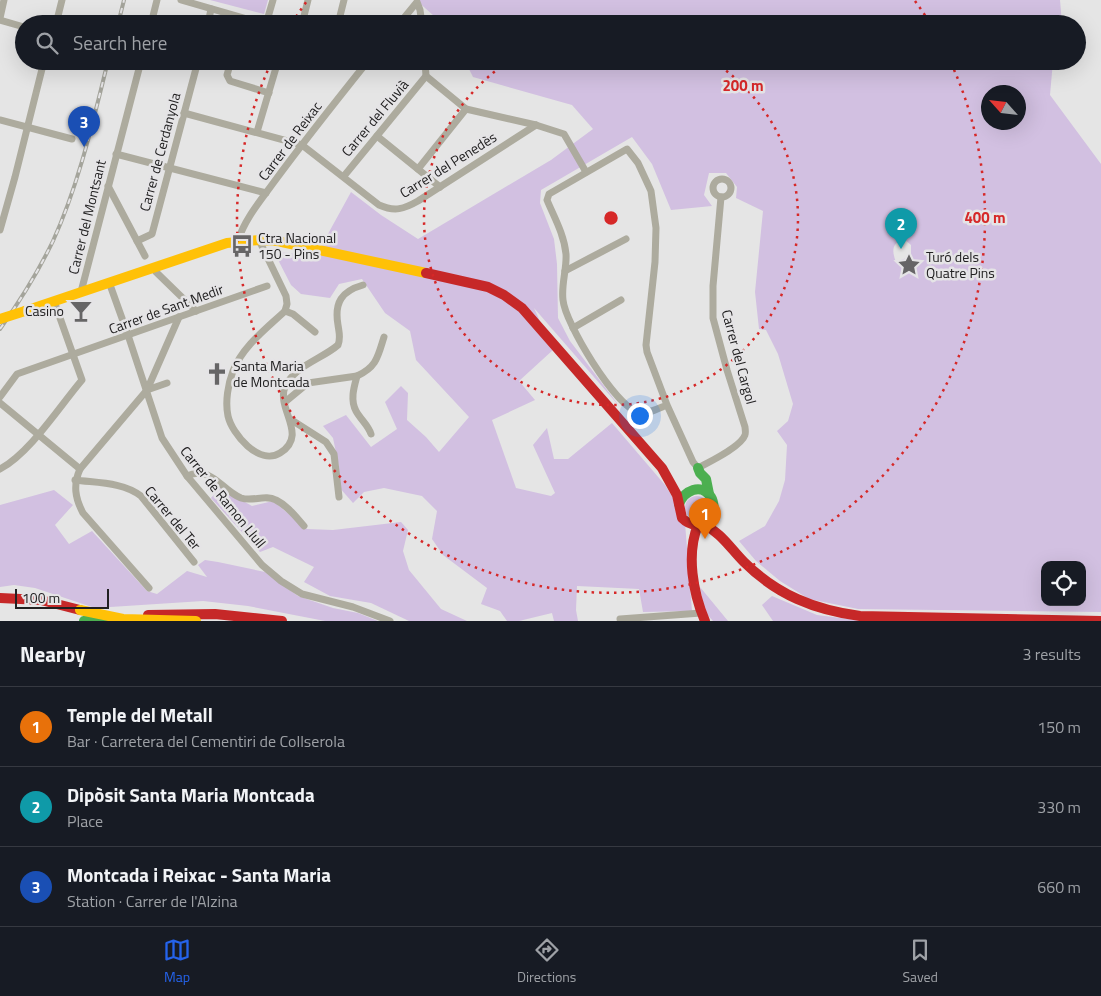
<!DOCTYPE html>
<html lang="en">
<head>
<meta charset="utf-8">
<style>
  body { margin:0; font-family:"Titillium Web",sans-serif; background:#242831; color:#f1f3f6 }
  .controls { position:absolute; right:15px; bottom:15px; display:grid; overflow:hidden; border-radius:10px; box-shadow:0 5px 20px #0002 }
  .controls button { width:45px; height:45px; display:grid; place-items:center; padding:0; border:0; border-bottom:1px solid #363941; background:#171b24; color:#f1f3f6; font:25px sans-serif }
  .compass { position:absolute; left:981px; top:85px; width:45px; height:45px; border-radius:50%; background:#171b24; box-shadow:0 5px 20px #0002; rotate:297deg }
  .scale { position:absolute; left:15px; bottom:12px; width:94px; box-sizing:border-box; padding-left:5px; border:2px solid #212021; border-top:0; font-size:14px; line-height:18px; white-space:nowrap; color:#212021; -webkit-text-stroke:4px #e5e4e6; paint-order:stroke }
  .you { position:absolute; left:639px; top:415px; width:18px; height:18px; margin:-12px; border:4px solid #fff; border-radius:50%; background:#1a73e8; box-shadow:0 0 0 8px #1a73e833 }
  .badge { display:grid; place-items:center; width:32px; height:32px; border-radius:50%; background:#2563eb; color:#fff; font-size:16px; font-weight:700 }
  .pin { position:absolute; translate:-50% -41px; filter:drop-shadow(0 1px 2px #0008) }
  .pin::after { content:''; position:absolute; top:26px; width:18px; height:15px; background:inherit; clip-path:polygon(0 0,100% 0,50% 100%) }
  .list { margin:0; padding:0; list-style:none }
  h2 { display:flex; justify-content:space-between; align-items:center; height:65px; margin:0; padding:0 20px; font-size:21px }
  h2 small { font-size:16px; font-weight:400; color:#9ea1a6 }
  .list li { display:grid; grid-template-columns:32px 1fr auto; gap:15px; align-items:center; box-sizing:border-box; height:80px; padding:0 20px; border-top:1px solid #363941 }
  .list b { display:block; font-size:19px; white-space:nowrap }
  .list p { margin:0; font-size:16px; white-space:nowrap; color:#9ea1a6 }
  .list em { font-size:16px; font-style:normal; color:#9ea1a6 }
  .icon { flex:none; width:28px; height:28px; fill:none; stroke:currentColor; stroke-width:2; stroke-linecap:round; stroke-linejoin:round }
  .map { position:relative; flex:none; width:1101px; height:621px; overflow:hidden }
  .search { position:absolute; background:#171b24; box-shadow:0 5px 20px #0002; left:15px; right:15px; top:15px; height:55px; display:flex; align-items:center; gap:12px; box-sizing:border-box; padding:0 18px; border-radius:28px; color:#9ea1a6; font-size:19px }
  .sheet { height:305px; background:#171b24 }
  nav { display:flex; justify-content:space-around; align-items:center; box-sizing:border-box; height:70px; border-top:1px solid #363941; background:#171b24; font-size:14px; color:#9ea1a6 }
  nav a { display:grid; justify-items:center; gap:2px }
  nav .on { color:#2563eb }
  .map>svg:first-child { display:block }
</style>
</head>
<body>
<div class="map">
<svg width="1101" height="621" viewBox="0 0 1101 621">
  <rect width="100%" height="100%" fill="#e5e5e5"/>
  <g fill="#d2c0e1" fill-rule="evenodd">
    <polygon points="210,0 268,0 264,14"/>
    <polygon points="416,0 1060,0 1062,24 443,24"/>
    <path d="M465,61h588l-3,34 51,69v448l-243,-3 -49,-10 -29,-18 -24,-20 -17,-20 26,-15 14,-25 6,-21 2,-35 -10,-14 11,-10 5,-17 -15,-50 -12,-24 -7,-1 -4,-37 8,-81 -27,-13 1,-11 -11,-14h-17l-5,22 8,11 -41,4 -19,-46 -20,-27 -91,53 -1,13 14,36 3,25 1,54 12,23 50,66 -86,-99 19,42 -34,31 16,19 -43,20 24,68 35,8 4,-3 -22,-48 14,-17 7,31h14l44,-36 53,62 10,16 10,22 7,88 -49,1 -4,-23 -62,-3 -1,24 2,11h-24l-2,-8 -33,8h-12l-7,-10 -19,-7 6,-16 -44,-33 -11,-16 5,-28 -15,-15 -38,-8 -20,4 -11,11 -14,-16v-20l-6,-29 -10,-12 23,-11 25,32 26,-18 -12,-27 16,-16 7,7 -1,27 19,17 13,15 30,-35 -53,-57 -6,-29 -25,-18 -23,-34 -23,5 -9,14 -29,-4 -10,-9 -17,-33 46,3 3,-12 28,-51 30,23 37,24 133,-79 42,-31 -21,-24 -99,-28zM988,92h30v30h-30zM904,239l7,6v11l-15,6c-4,-10 -5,-19 8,-23zM1045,565h37v37h-37z"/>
    <polygon points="220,488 252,506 273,501 307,529 333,530 401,522 408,530 403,551 409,570 441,609 467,621 409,621 371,603 330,596 304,582 314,567 273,547 260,552 211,498"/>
    <polygon points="54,490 73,505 55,525 69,544 92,531 147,591 157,594 187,571 207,577 198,565 205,560 218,562 265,572 298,596 333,608 358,613 378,621 325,621 248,606 203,601 95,608 35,588 14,585 0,587 0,505"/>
    <circle cx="697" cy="508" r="12"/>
    <polygon points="700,587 728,621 713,621 705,612"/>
    <polygon points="772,596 817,615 865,621 773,621 762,605"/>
  </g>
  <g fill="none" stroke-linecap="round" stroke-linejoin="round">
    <g stroke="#adab9e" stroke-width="7">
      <polyline points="181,0 264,24"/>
      <polyline points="0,18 4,0"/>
      <polyline points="0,20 24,27"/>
      <polyline points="56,24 62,0"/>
      <polyline points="151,24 157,0"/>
      <polyline points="208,24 211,9"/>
      <polyline points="266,24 273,0"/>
      <polyline points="302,24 308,0"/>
      <polyline points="338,24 344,0"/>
      <polyline points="399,24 417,2 420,10 422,24"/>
      <polyline points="231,61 227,75 230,81 269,93"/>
      <polyline points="425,61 426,76 466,109 536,125 564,134 586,172"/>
      <path d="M184,113l118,32 77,60c16,7 25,4 39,-4l118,-76"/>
      <polyline points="0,120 72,139"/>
      <polyline points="257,132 278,61"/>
      <polyline points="377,136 440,187"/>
      <polyline points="116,154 266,193"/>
      <polyline points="418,169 466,109"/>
      <polyline points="344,176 426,76"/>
      <circle cx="722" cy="188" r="9"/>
      <polyline points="108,186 145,256"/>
      <polyline points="0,230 15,177 44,61"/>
      <path d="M259,240l27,56 1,8 -2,7c-19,18 -42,35 -52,60 -5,13 -8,31 -5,45 4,18 31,50 52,37 29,-18 -4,-44 5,-66 9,-21 37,-28 53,-42 3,-7 1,-13 0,-20 -4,-23 4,-34 25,-40"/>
      <polyline points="137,241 152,234 198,61"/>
      <path d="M238,241c6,-21 23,-41 36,-59 30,-41 62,-81 94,-121"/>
      <polyline points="565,271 626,239"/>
      <polyline points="156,272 196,311"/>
      <polyline points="109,282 128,335 162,438 187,476 262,565 281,581 302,594 353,607 390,621"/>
      <polyline points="81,292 141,61"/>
      <polyline points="285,311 293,314 315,332"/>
      <polyline points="573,328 621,300"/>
      <polyline points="147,390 167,383"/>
      <polyline points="0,397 17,374 267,286"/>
      <polyline points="285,402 308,383 357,376"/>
      <polyline points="0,403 80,469"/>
      <path d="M667,405c-8,3 -20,10 -29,7 -23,-6 -73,-89 -75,-112 -2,-16 4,-31 3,-46 -2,-20 -12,-37 -19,-54l2,-6 78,-45 11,14 13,28 5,37 -1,34 -9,83 1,7 20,53 26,57 5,6c11,-6 43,-21 47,-33 1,-1 0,-7 0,-8l-18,-57 -14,-52v-32l8,-89"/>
      <polyline points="290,419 326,442 334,454 339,497"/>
      <path d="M371,434c-3,-9 -10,-14 -15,-23 -6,-11 -2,-24 1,-35 20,-9 21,-20 27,-39"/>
      <path d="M0,469c30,-16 59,-62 82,-89l-28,-79"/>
      <path d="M187,476c25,-11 34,14 54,22 12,4 24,-4 35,2 12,6 20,17 28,26"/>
      <path d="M75,480c22,3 48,2 66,16l53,66"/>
      <path d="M149,588l-66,-75c-8,-15 -10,-28 -3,-44l67,-79 32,-73"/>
      <polyline points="620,619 701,613"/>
    </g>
    <g stroke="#4caf50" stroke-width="10">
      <polyline points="698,468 700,473 706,479 709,494"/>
      <path d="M679,504c5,-13 22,-22 32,-7 4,6 2,14 4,20"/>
      <polyline points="84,621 113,618"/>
    </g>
    <polyline stroke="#ffc107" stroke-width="10" points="25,311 227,243 259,240 277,241 426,273"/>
    <g stroke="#c62828" stroke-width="10">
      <path d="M426,273l62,14 16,8 18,13 140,160 15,27 5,23c11,11 24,7 31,-6"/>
      <path d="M702,524c19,8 28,24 42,38 33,33 71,48 116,54l241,5"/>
      <path d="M698,525c-12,29 -5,68 7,96"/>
      <polyline points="0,598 41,600 80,610"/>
      <polyline points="148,615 215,614 282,621"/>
    </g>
    <defs>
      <g id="rail">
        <polyline points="118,24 124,0"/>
        <path d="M0,329c20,-28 38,-57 53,-88 26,-57 40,-120 55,-180"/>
      </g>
    </defs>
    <use href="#rail" stroke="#a4a49b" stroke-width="4"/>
    <use href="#rail" stroke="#e5e4e6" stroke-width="2" stroke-dasharray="5.5" stroke-linecap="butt"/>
    <g stroke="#ffc107" stroke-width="10">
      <polyline points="0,319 25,311"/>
      <polyline points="80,610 123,619 196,621"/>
    </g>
  </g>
  <g fill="none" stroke="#d62828" stroke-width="2.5" stroke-dasharray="2.5 5">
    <path d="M714 62A187 187 0 1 1 508 62"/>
    <path d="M292 23A374 374 0 0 1 307 1M915 1A374 374 0 0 1 930 23M951 63A374 374 0 1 1 271 63"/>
  </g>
  <defs>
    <symbol id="bus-bare" viewBox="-9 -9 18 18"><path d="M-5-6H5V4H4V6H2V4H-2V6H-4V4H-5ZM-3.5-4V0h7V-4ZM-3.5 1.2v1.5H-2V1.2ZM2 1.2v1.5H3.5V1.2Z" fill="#666566" stroke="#e5e4e6" stroke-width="2.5" paint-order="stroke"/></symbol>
    <symbol id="sight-bare" viewBox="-9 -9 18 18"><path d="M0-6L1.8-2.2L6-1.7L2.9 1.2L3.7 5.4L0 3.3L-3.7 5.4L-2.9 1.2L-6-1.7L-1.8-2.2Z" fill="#666566" stroke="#e5e4e6" stroke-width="2.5" paint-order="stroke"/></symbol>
    <symbol id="bar-bare" viewBox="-9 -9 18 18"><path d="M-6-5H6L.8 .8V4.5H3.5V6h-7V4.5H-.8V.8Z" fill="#666566" stroke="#e5e4e6" stroke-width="2.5" paint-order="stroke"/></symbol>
    <symbol id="church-bare" viewBox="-9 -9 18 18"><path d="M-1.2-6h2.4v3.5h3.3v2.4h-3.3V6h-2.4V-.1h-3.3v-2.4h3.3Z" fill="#666566" stroke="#e5e4e6" stroke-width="2.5" paint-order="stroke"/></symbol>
  </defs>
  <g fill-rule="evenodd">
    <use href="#bus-bare" x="226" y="230" width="32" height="32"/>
    <use href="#sight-bare" x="893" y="249" width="32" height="32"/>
    <use href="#bar-bare" x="65" y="295" width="32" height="32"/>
    <use href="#church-bare" x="201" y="358" width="32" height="32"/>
  </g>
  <g text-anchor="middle" stroke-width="5" stroke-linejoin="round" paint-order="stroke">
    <g font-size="14" fill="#212021" stroke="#e5e4e6">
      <text transform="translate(375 118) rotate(-50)" y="5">Carrer del Fluvià</text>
      <text transform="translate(290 141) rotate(-53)" y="5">Carrer de Reixac</text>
      <text transform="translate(160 152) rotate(-75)" y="5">Carrer de Cerdanyola</text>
      <text transform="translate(448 165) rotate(-32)" y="5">Carrer del Penedès</text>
      <text transform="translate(87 217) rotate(-76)" y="5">Carrer del Montsant</text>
      <text transform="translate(166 309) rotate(-20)" y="5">Carrer de Sant Medir</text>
      <text transform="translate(739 357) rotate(75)" y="5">Carrer del Cargol</text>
      <text transform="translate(223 497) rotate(51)" y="5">Carrer de Ramon Llull</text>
      <text transform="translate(173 518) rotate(50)" y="5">Carrer del Ter</text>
    </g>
    <g font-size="14" fill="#212021" stroke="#e5e4e6" text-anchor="start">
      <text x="258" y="243">Ctra Nacional<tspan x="258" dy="16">150 - Pins</tspan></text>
      <text x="926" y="262">Turó dels<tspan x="926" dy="16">Quatre Pins</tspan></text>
      <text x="64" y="316" text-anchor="end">Casino</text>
      <text x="233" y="371">Santa Maria<tspan x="233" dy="16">de Montcada</tspan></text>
    </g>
  </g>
  <circle cx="611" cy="218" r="8" fill="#d62828" stroke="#e5e4e6" stroke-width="2.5"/>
  <g font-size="15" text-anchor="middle" font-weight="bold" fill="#d62828" stroke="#e5e4e6" stroke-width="5" stroke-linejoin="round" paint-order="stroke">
    <text x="743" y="91">200 m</text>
    <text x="985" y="223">400 m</text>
  </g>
</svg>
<div class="controls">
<button><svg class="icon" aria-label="locate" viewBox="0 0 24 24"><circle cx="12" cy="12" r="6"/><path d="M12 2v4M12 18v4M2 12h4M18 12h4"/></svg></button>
</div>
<svg class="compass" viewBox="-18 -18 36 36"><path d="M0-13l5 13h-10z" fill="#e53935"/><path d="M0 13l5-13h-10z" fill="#9ea1a6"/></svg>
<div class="scale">100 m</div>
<div class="you"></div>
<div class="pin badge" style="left:705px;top:539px;background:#e8710a">1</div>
<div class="pin badge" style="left:901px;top:249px;background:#0f9aa8">2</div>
<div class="pin badge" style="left:84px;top:147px;background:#1a4fb4">3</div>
<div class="search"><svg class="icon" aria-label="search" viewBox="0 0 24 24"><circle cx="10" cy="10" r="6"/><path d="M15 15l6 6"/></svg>Search here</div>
</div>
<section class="sheet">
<h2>Nearby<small>3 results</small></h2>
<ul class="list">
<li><span class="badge" style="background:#e8710a">1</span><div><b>Temple del Metall</b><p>Bar · Carretera del Cementiri de Collserola</p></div><em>150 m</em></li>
<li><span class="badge" style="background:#0f9aa8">2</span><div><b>Dipòsit Santa Maria Montcada</b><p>Place</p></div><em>330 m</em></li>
<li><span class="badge" style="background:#1a4fb4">3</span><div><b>Montcada i Reixac - Santa Maria</b><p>Station · Carrer de l'Alzina</p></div><em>660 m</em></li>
</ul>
</section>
<nav>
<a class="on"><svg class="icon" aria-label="map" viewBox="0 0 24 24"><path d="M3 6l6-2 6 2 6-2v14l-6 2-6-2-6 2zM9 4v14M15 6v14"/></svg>Map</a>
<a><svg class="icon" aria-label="directions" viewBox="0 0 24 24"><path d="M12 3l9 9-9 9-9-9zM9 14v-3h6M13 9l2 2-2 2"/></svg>Directions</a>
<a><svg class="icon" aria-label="saved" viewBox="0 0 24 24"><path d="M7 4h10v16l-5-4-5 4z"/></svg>Saved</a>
</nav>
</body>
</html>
